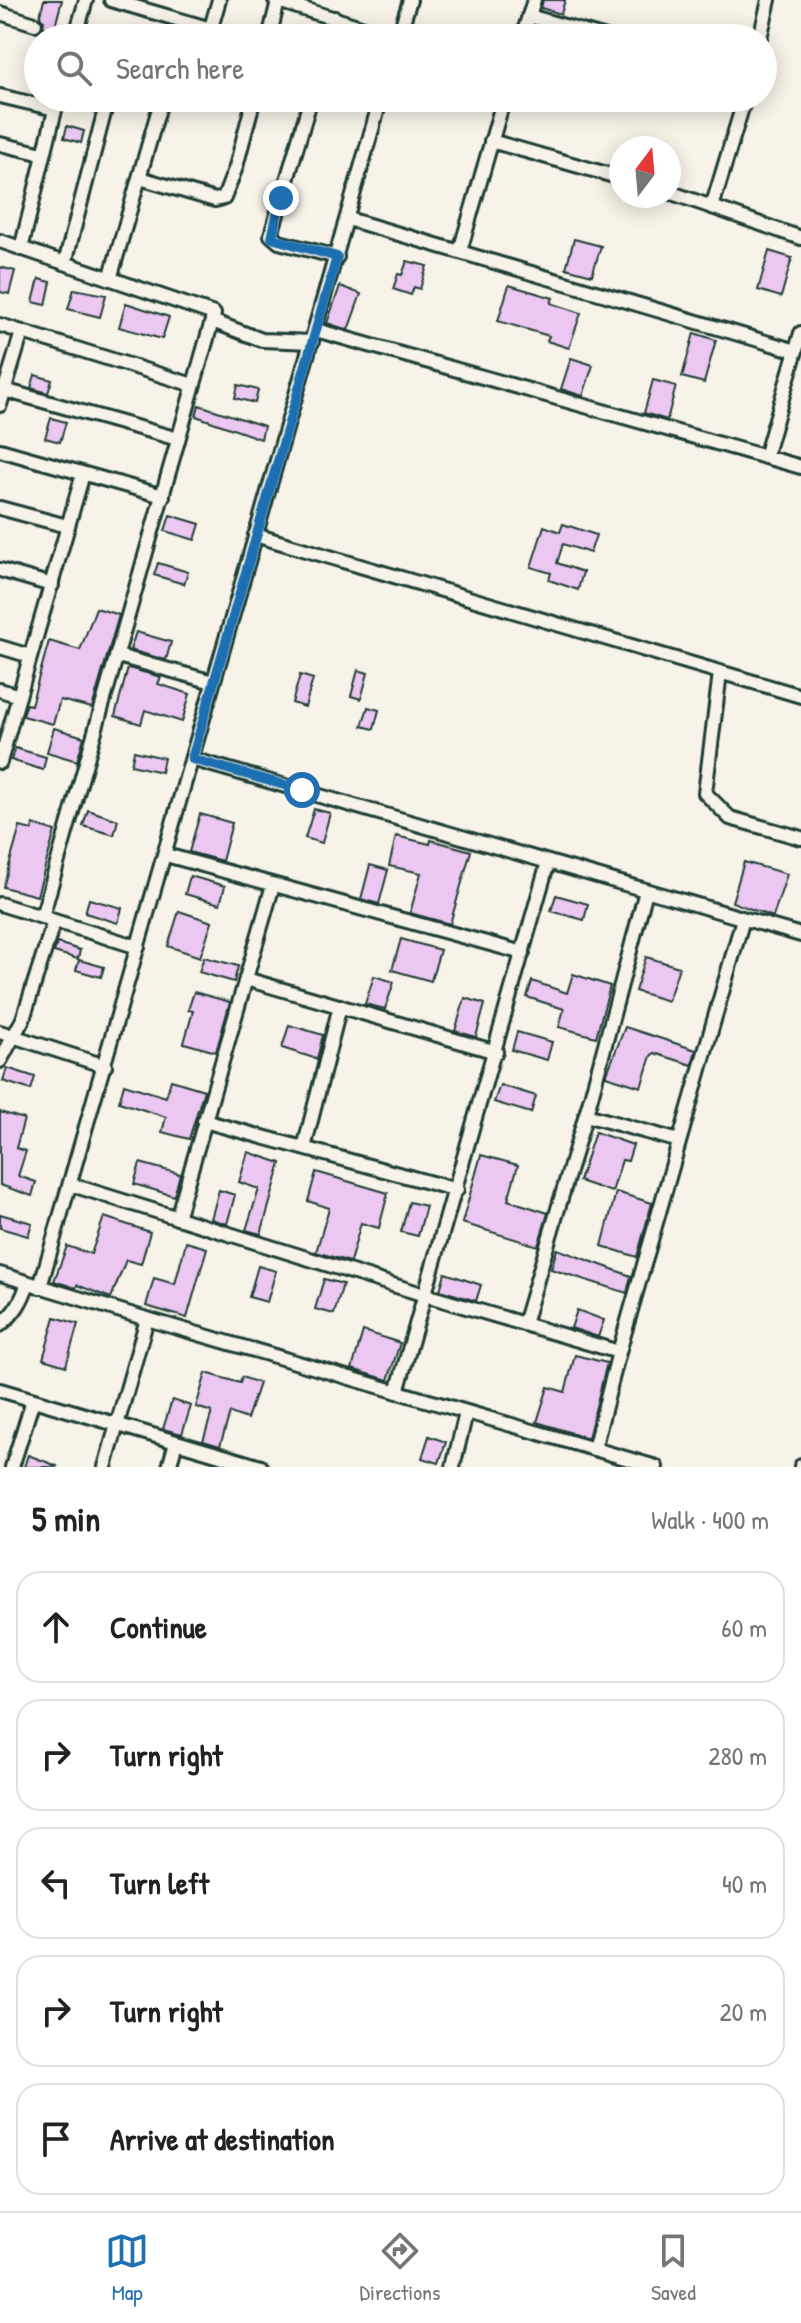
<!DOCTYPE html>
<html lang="en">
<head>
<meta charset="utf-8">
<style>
  body { margin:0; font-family:"Patrick Hand",sans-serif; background:#f6f6f6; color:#222 }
  .compass { position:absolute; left:609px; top:136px; width:72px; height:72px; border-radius:50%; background:#fff; box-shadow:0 4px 20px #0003; rotate:16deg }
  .stop { position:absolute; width:24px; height:24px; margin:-18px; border:6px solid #1f6fb2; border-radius:50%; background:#fff }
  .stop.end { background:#1f6fb2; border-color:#fff; box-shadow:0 2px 8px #0008 }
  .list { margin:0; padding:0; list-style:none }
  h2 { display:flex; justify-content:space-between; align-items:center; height:104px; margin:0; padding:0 32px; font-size:34px }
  h2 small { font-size:26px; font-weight:400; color:#767676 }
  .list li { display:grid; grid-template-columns:52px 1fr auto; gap:24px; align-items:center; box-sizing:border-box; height:112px; margin:0 16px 16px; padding:0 16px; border:2px solid #e0e0e0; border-radius:24px }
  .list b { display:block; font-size:30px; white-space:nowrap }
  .list em { font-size:26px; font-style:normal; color:#767676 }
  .icon { flex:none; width:44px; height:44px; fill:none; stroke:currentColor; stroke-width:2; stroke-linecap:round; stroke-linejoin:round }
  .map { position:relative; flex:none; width:801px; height:1467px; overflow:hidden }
  .search { position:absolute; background:#fff; box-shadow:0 4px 20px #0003; left:24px; right:24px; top:24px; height:88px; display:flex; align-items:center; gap:20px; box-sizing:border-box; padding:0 28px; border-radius:44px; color:#767676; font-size:30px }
  .sheet { height:744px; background:#fff }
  nav { display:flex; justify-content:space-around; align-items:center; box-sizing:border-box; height:112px; border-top:2px solid #e0e0e0; background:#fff; font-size:22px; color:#767676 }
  nav a { display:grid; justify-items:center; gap:4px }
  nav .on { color:#1f6fb2 }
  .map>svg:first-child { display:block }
</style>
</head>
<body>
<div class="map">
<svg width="801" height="1467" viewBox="0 0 801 1467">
  <rect width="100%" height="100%" fill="#f7f3e8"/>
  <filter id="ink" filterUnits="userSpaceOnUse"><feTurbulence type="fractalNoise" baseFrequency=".0125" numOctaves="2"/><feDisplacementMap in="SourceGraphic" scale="16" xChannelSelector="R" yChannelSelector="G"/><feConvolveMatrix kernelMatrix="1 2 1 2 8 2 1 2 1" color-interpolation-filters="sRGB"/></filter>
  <g filter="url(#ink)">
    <g fill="#ebc7f2" stroke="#1f3d34" stroke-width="2">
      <polygon points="44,0 62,0 54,30 43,27 44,21 40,16"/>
      <polygon points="543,0 565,0 561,14 541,8"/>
      <polygon points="67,126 84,131 81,143 64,138"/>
      <polygon points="574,239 601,246 592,275 566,268"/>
      <polygon points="769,251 792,258 781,297 758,290"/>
      <polygon points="407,261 427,266 420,289 414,287 411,295 393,289 398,274 402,275"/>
      <polygon points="0,267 15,271 9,294 0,292"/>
      <polygon points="39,279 51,282 46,305 33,302"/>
      <polygon points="509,285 553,298 551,303 581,313 569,348 547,341 549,336 498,321"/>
      <polygon points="340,286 361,294 348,330 327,323"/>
      <polygon points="74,289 106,295 100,317 68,309"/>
      <polygon points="126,303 169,317 162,339 119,327"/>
      <polygon points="694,333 716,340 704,383 682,377"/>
      <polygon points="571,358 593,365 583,396 561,389"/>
      <polygon points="35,375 52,380 48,393 31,388"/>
      <polygon points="653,380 676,386 667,420 644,413"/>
      <polygon points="238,385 258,390 255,403 235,398"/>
      <polygon points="199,405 264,426 261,439 196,416"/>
      <polygon points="51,418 66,422 60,442 45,438"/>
      <polygon points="170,515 200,524 195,540 165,531"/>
      <polygon points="563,524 596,535 590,553 563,544 557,563 583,572 578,590 549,580 551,573 531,567 544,526 560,532"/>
      <polygon points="158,563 188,572 184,584 154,575"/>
      <polygon points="96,608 119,615 92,708 60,700 53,724 23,716 26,704 31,705 49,641 80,650"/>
      <polygon points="136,632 171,642 166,660 130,650"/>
      <polygon points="128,668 161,677 158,684 190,694 182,722 145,710 141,724 115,716"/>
      <polygon points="358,670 368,673 361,699 351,696"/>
      <polygon points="300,675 313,679 305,707 292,703"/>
      <polygon points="368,707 379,710 374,729 362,726"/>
      <polygon points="54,728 84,737 77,761 47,752"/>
      <polygon points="15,748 46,757 43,770 11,760"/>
      <polygon points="134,751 164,758 161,772 131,765"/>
      <polygon points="314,809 330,813 322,843 305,838"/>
      <polygon points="88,810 118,820 114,835 83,826"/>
      <polygon points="200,814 232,823 222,861 189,852"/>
      <polygon points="33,824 55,831 37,896 3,887 20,827 32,830"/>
      <polygon points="396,836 430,844 431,840 471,851 450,924 410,913 421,873 389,866"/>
      <polygon points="744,862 787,874 773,917 732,902"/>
      <polygon points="370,865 388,870 379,904 361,899"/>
      <polygon points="190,876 225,886 220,904 185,894"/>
      <polygon points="556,895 588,904 584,920 551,911"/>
      <polygon points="89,899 122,908 118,923 85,913"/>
      <polygon points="179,911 212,922 200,957 168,946"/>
      <polygon points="401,939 440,950 431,981 392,970"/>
      <polygon points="57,943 80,950 78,959 54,952"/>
      <polygon points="204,957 238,966 234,982 199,972"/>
      <polygon points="646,957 679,967 668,1001 635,991"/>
      <polygon points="79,960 104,967 101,977 76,970"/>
      <polygon points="573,974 610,986 596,1037 559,1027 564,1009 527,997 532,981 567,993"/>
      <polygon points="374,976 394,982 385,1009 365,1004"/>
      <polygon points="194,992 230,1002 216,1052 184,1043 193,1011 188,1010"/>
      <polygon points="465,998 485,1004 476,1037 455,1031"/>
      <polygon points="289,1025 323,1035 317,1059 282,1048"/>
      <polygon points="625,1027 696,1050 692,1065 654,1053 651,1056 641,1087 606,1076"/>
      <polygon points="517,1032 552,1042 547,1060 512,1050"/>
      <polygon points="7,1068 35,1077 31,1090 3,1081"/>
      <polygon points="171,1080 204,1090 189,1139 162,1132 166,1117 119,1102 124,1084 166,1097"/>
      <polygon points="500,1085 536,1096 531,1113 494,1102"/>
      <polygon points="0,1112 24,1119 16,1148 26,1151 18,1176 36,1182 32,1196 0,1185"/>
      <polygon points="595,1132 633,1145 628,1161 622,1160 612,1192 579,1181"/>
      <polygon points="248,1152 281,1163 261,1234 246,1230 259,1189 239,1182"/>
      <polygon points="481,1155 518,1165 508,1200 548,1213 538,1246 462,1223"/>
      <polygon points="140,1163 180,1174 174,1196 134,1184"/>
      <polygon points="316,1172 388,1193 379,1228 361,1223 350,1262 316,1252 329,1208 308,1201"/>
      <polygon points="219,1190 235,1195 227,1224 211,1219"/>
      <polygon points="616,1192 652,1203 637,1257 602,1246"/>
      <polygon points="409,1202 426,1206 418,1236 401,1232"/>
      <polygon points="0,1214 32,1223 28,1236 0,1228"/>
      <polygon points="104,1217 150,1232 141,1264 126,1260 111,1298 77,1285 76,1288 54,1281 67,1246 91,1254"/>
      <polygon points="186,1242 207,1248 187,1318 146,1306 154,1278 175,1284"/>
      <polygon points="557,1249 631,1276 627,1293 551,1269"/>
      <polygon points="258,1266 276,1271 267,1302 249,1297"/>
      <polygon points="445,1273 481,1285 476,1301 440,1290"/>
      <polygon points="324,1279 343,1284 334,1314 315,1309"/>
      <polygon points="577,1310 604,1320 598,1337 571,1328"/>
      <polygon points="55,1317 78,1324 66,1366 43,1359"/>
      <polygon points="363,1331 400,1343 388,1380 352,1369"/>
      <polygon points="575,1355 607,1363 588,1438 537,1422 548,1387 565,1392"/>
      <polygon points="206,1373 240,1383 242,1377 259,1383 247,1419 230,1413 220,1446 203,1441 212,1412 196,1407"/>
      <polygon points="172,1400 191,1406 182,1434 163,1429"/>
      <polygon points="429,1436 446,1442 439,1463 422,1458"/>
      <polygon points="28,1455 57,1466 56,1467 24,1467"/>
    </g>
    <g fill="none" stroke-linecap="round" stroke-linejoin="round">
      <defs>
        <g id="minor">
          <polyline points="111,0 211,29"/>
          <polyline points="275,0 396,38"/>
          <polyline points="0,13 35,24"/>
          <polyline points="529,16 606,38"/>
          <polyline points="75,38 86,0"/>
          <polyline points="208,38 219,0"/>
          <polyline points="269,38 278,1"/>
          <polyline points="329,38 335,18"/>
          <polyline points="398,38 410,0"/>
          <polyline points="522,38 534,0"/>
          <polyline points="760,38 769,0"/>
          <polyline points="0,96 55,109"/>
          <polyline points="311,98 271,235 279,242 337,257"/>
          <polyline points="491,141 621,178"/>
          <polyline points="0,144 43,154"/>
          <polyline points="140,178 215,200 224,198 236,167 254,98"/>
          <polyline points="669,192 801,238"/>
          <polyline points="712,207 745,98"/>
          <polyline points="348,219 796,351"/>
          <polyline points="0,241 214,314 42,917"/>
          <polyline points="21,249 58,98"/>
          <polyline points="460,251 504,98"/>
          <polyline points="65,263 108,98"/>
          <polyline points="110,279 162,98"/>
          <polyline points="212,321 262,340 312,342"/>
          <polyline points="0,325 193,385"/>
          <polyline points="316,330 801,467"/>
          <polyline points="4,390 178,439"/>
          <polyline points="0,405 22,332"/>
          <polyline points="0,450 163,496"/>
          <polyline points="765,457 801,333"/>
          <polyline points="0,508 67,526"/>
          <polyline points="255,535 801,696"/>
          <polyline points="0,570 52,585"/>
          <polyline points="0,647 30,656"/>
          <polyline points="118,656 213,682"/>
          <polyline points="720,673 705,793 730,818 801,838"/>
          <polyline points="0,690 19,696"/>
          <polyline points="192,759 801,935"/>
          <polyline points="0,762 83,474"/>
          <polyline points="166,855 523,953"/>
          <polyline points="0,904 138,947"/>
          <polyline points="246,979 496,1052"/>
          <polyline points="0,1032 105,1066"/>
          <polyline points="0,1061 23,1019 54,921"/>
          <polyline points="586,1115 679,1141"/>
          <polyline points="204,1121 457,1190"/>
          <polyline points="304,1148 340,1006"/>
          <polyline points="72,1185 425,1295 619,1352"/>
          <polyline points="177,1218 273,885"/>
          <polyline points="0,1274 147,1319 656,1467"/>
          <polyline points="40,1287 381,98"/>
          <polyline points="524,1324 591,1097 646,891"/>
          <path d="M0,1325c15,-12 22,-24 28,-42"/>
          <polyline points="0,1390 261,1467"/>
          <polyline points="397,1392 548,862"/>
          <polyline points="594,1449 619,1352 743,919"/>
          <polyline points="12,1467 33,1400"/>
          <polyline points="105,1467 147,1319"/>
          <polyline points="169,1467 176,1442"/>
          <polyline points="453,1467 466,1413"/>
          <polyline points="801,1467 801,1466"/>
        </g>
      </defs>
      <use href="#minor" stroke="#1f3d34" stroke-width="18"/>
      <use href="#minor" stroke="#f7f3e8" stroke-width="12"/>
    </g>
  </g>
  <g fill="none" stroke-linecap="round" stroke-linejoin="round" filter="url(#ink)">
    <polyline stroke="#1f6fb2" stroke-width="10" points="281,198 272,238 337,257 192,759 302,790"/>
  </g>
</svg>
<svg class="compass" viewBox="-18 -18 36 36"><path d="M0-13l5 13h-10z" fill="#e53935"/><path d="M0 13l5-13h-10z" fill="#767676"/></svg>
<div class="stop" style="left:302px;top:790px"></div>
<div class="stop end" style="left:281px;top:198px"></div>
<div class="search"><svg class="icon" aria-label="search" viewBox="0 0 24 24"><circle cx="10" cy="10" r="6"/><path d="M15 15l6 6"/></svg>Search here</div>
</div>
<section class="sheet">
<h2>5 min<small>Walk · 400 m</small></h2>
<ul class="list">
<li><svg class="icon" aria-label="ahead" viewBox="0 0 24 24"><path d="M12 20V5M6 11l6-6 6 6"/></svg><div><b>Continue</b></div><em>60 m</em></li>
<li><svg class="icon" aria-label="right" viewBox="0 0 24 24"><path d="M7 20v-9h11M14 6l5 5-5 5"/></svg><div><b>Turn right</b></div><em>280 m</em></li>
<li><svg class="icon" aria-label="left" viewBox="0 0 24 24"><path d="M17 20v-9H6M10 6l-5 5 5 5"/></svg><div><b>Turn left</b></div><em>40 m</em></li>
<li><svg class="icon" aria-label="right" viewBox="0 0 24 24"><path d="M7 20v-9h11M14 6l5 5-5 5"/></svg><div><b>Turn right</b></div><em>20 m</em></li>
<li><svg class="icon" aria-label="arrive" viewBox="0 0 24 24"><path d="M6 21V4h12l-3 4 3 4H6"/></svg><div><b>Arrive at destination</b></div></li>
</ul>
</section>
<nav>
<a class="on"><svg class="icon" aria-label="map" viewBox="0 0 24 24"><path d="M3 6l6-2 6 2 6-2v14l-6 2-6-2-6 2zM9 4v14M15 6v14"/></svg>Map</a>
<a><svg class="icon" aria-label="directions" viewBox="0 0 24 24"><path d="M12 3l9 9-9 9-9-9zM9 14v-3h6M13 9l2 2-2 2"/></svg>Directions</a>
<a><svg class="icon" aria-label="saved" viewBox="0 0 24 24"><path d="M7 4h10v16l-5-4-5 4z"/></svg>Saved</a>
</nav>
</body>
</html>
